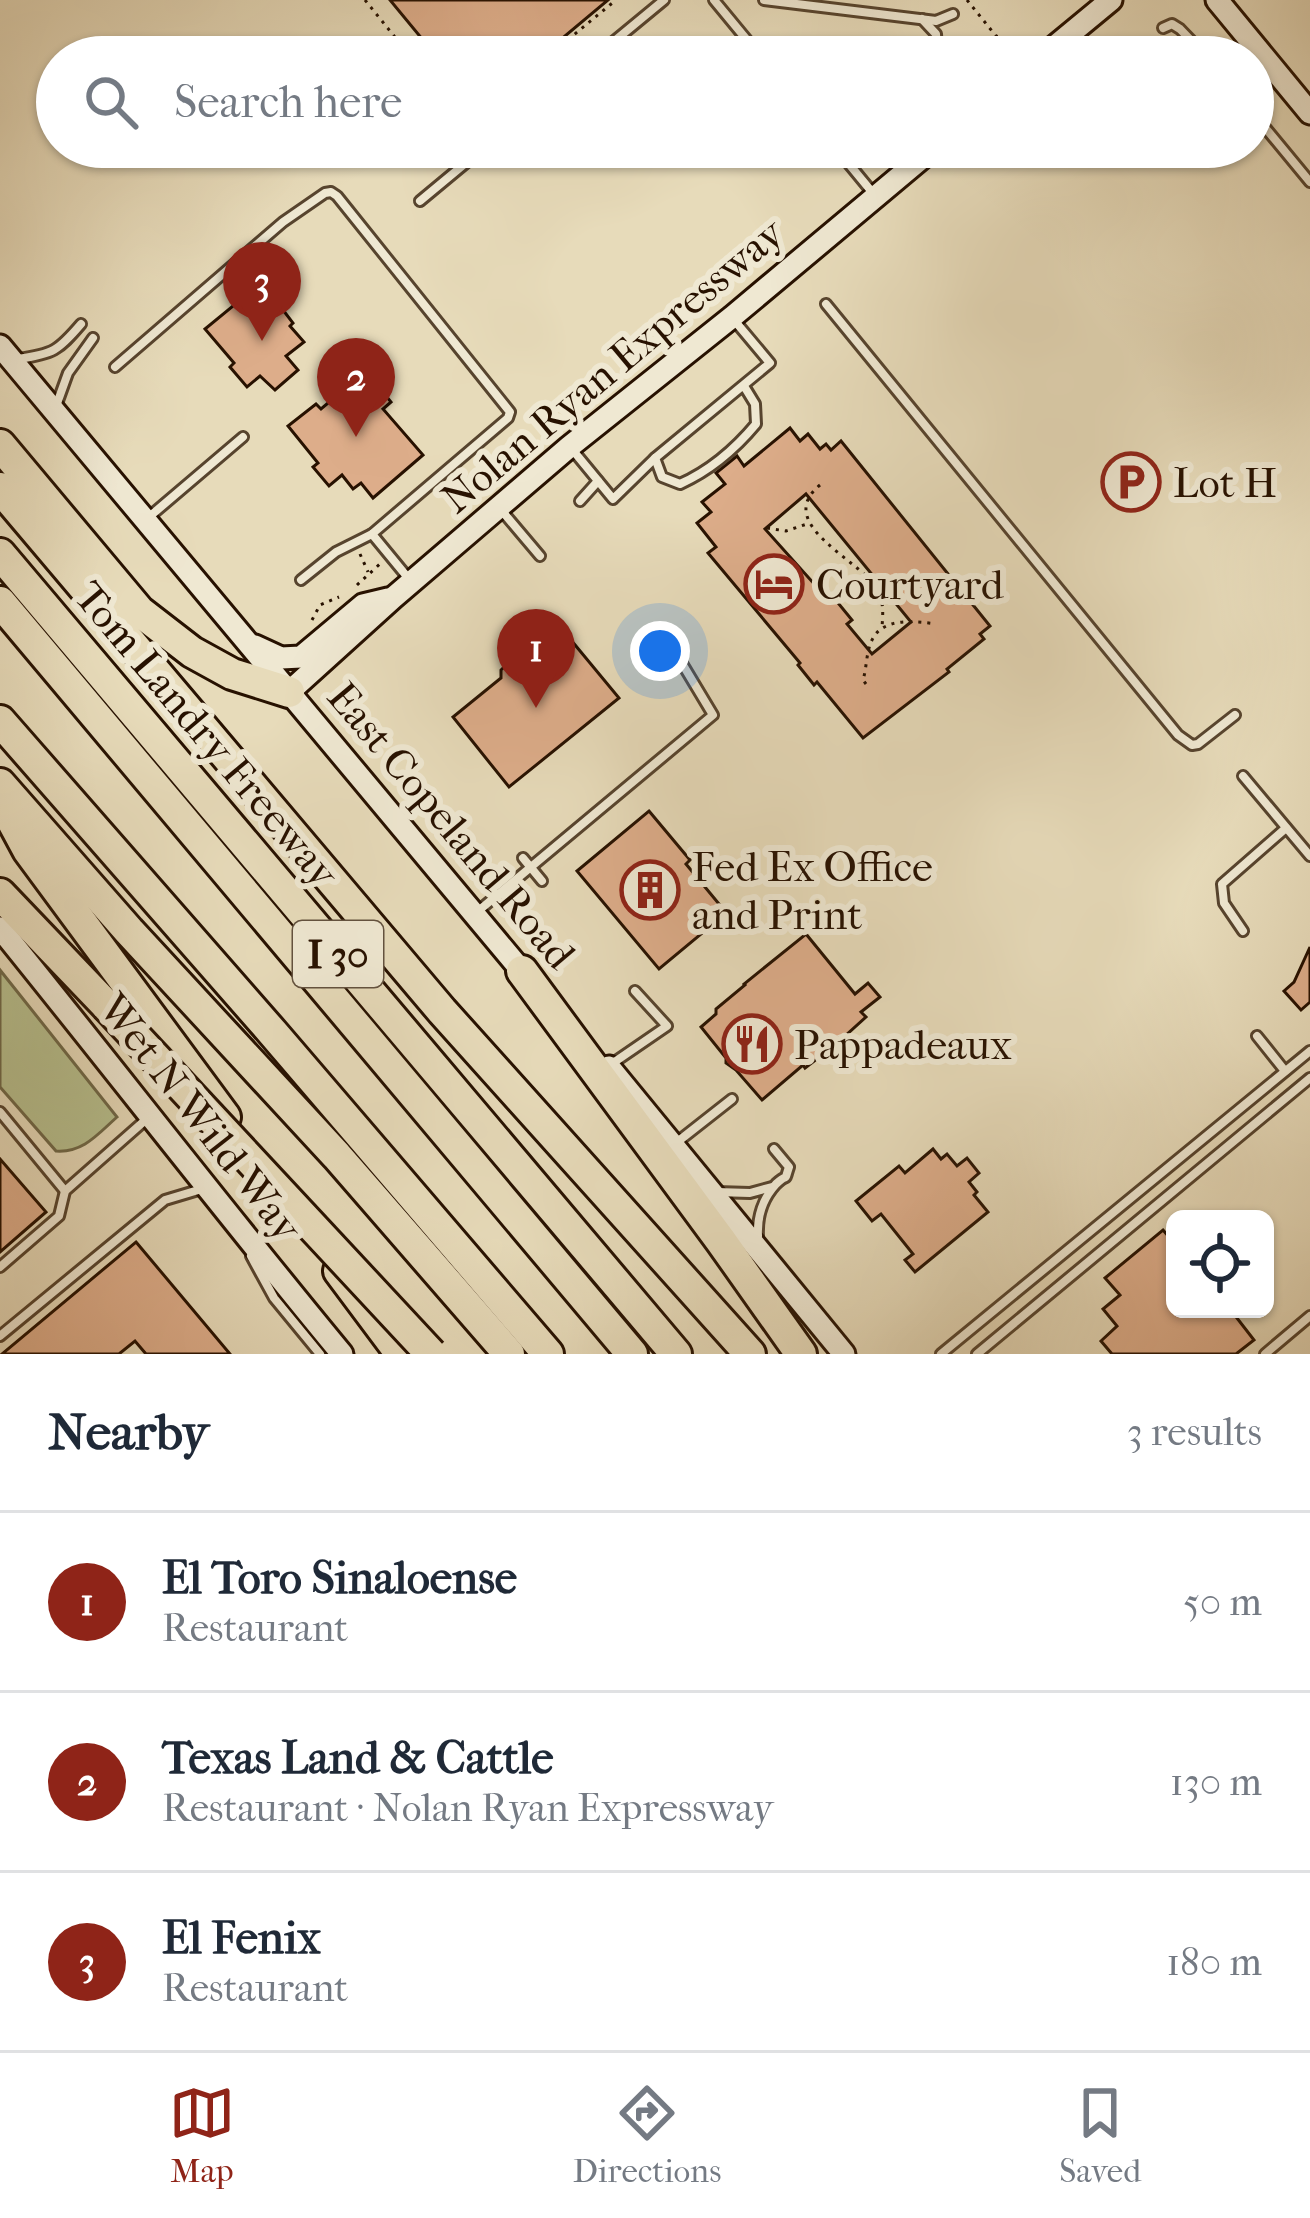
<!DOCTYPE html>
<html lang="en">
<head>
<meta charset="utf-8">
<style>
  body { margin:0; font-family:"IM FELL French Canon",serif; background:#f2f2f3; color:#1f2937 }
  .controls { position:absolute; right:36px; bottom:36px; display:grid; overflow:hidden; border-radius:18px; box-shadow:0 3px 9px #0004 }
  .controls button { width:108px; height:108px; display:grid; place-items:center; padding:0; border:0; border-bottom:3px solid #e0e1e3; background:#fff; color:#1f2937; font:60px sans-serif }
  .you { position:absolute; left:660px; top:651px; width:42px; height:42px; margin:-30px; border:9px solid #fff; border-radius:50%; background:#1a73e8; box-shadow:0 0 0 18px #1a73e833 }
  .badge { display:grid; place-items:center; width:78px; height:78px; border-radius:50%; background:#8f2418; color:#fff; font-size:39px; font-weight:700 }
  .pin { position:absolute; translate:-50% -99px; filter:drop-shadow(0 3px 6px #0008) }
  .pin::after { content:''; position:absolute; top:63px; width:42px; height:36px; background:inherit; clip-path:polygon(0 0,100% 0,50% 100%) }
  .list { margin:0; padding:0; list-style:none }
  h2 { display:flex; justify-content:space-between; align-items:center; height:156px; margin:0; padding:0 48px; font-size:51px }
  h2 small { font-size:39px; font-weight:400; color:#747a83 }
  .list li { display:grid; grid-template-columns:78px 1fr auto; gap:36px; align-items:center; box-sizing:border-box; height:180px; padding:0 48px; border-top:3px solid #e0e1e3 }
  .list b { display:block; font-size:45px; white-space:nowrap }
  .list p { margin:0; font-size:39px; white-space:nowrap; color:#747a83 }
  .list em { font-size:39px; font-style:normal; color:#747a83 }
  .icon { flex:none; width:66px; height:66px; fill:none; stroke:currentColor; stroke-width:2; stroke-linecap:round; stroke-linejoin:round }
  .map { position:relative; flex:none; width:1310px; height:1354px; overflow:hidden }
  .search { position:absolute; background:#fff; box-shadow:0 3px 9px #0004; left:36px; right:36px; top:36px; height:132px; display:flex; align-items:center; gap:30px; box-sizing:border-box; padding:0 42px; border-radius:66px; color:#747a83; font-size:45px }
  .sheet { height:696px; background:#fff }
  nav { display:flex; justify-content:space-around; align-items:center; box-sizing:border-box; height:168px; border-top:3px solid #e0e1e3; background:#fff; font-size:33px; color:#747a83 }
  nav a { display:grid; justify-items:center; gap:6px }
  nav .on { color:#8f2418 }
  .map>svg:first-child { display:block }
</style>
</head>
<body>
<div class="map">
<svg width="1310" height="1354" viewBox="0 0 1310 1354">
  <rect width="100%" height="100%" fill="#e7dbba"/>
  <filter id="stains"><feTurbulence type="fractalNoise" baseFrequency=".00167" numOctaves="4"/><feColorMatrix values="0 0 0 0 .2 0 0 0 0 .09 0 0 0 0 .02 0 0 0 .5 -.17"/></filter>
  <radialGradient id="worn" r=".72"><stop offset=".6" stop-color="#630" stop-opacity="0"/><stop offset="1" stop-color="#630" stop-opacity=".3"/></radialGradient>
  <path fill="#b7c08f" stroke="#6f6848" stroke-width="3" d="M0,970l117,147c-19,17 -34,36 -61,34l-56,-64z"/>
  <g fill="#ddad8a" stroke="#271100" stroke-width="3" fill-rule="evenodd">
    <polygon points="390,0 608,0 540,57 437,57"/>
    <polygon points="261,283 280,306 293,323 290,326 304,342 286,356 298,370 275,390 260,376 247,387 230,367 234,363 205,329"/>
    <polygon points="366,371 391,402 383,409 423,455 373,498 361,483 353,489 342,475 329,486 313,467 318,463 288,426 316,404 321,409"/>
    <path d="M790,428l10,13 8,-7 12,15 6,-5 5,6 10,-9 149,185 -10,8 4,5 -37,30 2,3 -86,66 -46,-56 -3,3 -16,-20 2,-2 -92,-110 8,-6 -19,-24 14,-11 -9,-10 23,-18 -9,-11 21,-17 7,10zM806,494l105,128 -39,32 -25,-30 5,-4 -31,-38 -5,4 -51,-57z"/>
    <polygon points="566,634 619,698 509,787 453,717 501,678 501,670 506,665 516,666 554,635 559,640"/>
    <polygon points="649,811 690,860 686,864 724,910 715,917 718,920 659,969 577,871"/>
    <polygon points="806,934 855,994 868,983 880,997 861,1012 866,1017 835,1045 805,1068 803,1065 762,1100 736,1070 726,1063 726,1058 701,1027 716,1014 716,1009 745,985 744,984"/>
    <polygon points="1310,947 1310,1002 1301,1010 1284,991 1294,982"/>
    <polygon points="933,1149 941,1159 947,1154 957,1166 967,1158 979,1173 969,1182 977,1192 974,1195 988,1212 915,1272 905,1260 913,1254 881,1214 872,1221 856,1201 899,1166 905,1173"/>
    <polygon points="0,1159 46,1212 0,1252"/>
    <polygon points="1163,1230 1175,1244 1175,1309 1230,1309 1254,1340 1236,1354 1112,1354 1101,1341 1117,1326 1103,1309 1120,1295 1105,1278"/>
    <polygon points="136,1242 230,1354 146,1354 135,1341 119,1354 2,1354"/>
  </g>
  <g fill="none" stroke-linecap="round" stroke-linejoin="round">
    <defs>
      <g id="lane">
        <polyline points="714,0 761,57"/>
        <polyline points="764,0 936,21 953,14"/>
        <polyline points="922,19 936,34 937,49"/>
        <polyline points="1163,28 1172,24 1180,29 1207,57"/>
        <polyline points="595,57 664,0"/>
        <polyline points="1253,113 1310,182"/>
        <polyline points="835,147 872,192"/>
        <polyline points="420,201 485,147"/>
        <polyline points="826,304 1178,735 1192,745 1198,744 1235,715"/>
        <path d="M734,320l36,43 -115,95 7,19 18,7c29,-13 56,-36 76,-60l-1,-20 -11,-18"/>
        <path d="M18,359c35,-5 40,-8 63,-35"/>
        <polyline points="115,367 283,222 325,193 331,192 337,196 510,412 508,418 372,534 336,552 301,580"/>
        <polyline points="55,409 68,373 93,338"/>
        <polyline points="571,448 613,499 655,458"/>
        <polyline points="580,501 598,481"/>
        <polyline points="502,511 540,556"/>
        <polyline points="149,517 243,437"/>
        <polyline points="372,534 409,579"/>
        <polyline points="1243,776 1310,856"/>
        <polyline points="523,858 542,881"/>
        <polyline points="477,912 713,715 662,630"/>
        <polyline points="1243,931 1224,903 1222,884 1286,828"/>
        <polyline points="1257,1036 1285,1071"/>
        <polyline points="613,1063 667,1026 635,991"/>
        <polyline points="0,1112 65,1191"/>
        <polyline points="676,1143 732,1099"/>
        <polyline points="716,1192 750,1193 772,1187"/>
        <path d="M758,1236c-1,-19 5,-38 18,-52 14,-13 7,1 13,-17l-15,-18"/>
        <polyline points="251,1256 274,1298 320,1354"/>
        <polyline points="0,1267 59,1216 65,1191 150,1116"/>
        <polyline points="0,1336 165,1200 205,1188"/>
        <polyline points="941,1354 1310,1051"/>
        <polyline points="977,1354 1310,1078"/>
        <polyline points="1265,1354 1310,1316"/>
      </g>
      <g id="secondary">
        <polyline points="1217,0 1310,113"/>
        <polyline points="1042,57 1111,0"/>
        <polyline points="0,346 531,982"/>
        <polyline points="255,646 281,658 301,657 363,605 388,599"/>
        <polyline points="289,692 394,597 569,447 732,317 935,147"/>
        <path d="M0,928c115,142 226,286 342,426"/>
        <polyline points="609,1067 844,1354"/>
      </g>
      <g id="highway">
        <polyline points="0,445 139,611 192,652 232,674 289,692"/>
        <polyline points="0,488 442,1011 750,1354"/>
        <polyline points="0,554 676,1354"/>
        <polyline points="0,602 632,1354"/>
        <polyline points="0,721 273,1033 548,1354"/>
        <polyline points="0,784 129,931 337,1156 509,1354"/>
        <polyline points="6,809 28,850 225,1117"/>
        <polyline points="0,894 107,1006"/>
        <polyline points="522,971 721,1241 801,1354"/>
        <polyline points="339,1271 401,1354"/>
      </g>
    </defs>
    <use href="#lane" stroke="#57442e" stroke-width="14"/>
    <use href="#secondary" stroke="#271100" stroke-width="27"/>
    <use href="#highway" stroke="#271100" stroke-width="36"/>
    <g stroke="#271100" stroke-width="3" stroke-dasharray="3 6" stroke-linecap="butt">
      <polyline points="365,0 411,57"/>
      <polyline points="967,0 996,36 1026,42"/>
      <polyline points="547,57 616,0"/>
      <path d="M820,485c-48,39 41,75 57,104 7,12 6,25 5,38"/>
      <polyline points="767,528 786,531 807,524"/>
      <polyline points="360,554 368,572"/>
      <polyline points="357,585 381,563"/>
      <polyline points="312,620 320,605 339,597"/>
      <path d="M866,684l-3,-4c4,-13 3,-28 9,-40 11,-23 43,-19 64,-16"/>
    </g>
    <use href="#lane" stroke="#efe8d2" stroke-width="8"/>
    <use href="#secondary" stroke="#efe8d2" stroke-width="21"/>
    <use href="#highway" stroke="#e7dbba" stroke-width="30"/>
    <defs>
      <polyline id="highway-bridge" points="107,1006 431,1354"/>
    </defs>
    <use href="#highway-bridge" stroke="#271100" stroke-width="36" stroke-linecap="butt"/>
    <use href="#highway-bridge" stroke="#e7dbba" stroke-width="30"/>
  </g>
  <defs>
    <symbol id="parking-ring" viewBox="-11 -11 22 22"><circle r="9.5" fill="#efe8d2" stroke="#8f2418" stroke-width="1.5"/><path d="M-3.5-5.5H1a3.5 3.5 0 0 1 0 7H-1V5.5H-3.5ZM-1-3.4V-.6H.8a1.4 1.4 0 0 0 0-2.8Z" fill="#8f2418"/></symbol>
    <symbol id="hotel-ring" viewBox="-11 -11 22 22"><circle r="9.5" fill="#efe8d2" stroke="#8f2418" stroke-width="1.5"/><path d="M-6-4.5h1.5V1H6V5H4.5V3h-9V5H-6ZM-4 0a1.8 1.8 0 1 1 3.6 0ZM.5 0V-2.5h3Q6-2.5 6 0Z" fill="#8f2418"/></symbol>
    <symbol id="building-ring" viewBox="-11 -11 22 22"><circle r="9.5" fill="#efe8d2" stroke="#8f2418" stroke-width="1.5"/><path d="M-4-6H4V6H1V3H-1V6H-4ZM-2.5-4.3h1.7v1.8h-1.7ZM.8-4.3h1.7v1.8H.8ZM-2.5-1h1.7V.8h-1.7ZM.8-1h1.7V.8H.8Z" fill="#8f2418"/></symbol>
    <symbol id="restaurant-ring" viewBox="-11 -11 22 22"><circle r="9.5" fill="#efe8d2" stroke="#8f2418" stroke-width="1.5"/><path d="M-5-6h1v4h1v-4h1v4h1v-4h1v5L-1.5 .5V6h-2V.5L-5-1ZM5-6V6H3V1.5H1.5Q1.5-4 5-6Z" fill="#8f2418"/></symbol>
  </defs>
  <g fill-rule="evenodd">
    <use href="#parking-ring" x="1098" y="449" width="66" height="66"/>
    <use href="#hotel-ring" x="741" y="551" width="66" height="66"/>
    <use href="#building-ring" x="617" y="857" width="66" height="66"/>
    <use href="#restaurant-ring" x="719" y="1011" width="66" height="66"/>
  </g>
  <g text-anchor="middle" stroke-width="12" stroke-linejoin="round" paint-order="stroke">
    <rect fill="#efe8d2" stroke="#63523f" stroke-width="3" x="293" y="921" width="90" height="66" rx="9"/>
    <g font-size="39" font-weight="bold" fill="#271100">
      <text x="338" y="968">I 30</text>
    </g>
    <g font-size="42" fill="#271100" stroke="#efe8d2">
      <text transform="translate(612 365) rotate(-40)" y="15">Nolan Ryan Expressway</text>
      <text transform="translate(207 734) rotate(50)" y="15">Tom Landry Freeway</text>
      <text transform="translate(452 825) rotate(50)" y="15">East Copeland Road</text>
      <text transform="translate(201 1117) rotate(52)" y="15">Wet N Wild Way</text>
    </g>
    <g font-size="42" fill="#271100" stroke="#efe8d2" text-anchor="start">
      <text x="1173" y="497">Lot H</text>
      <text x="816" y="599">Courtyard</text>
      <text x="692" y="881">Fed Ex Office<tspan x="692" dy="48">and Print</tspan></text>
      <text x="794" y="1059">Pappadeaux</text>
    </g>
  </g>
  <rect width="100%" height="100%" filter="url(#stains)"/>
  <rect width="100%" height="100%" fill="url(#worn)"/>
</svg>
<div class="controls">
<button><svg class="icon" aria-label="locate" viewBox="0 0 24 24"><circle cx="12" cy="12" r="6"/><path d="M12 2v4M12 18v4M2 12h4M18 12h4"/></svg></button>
</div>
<div class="you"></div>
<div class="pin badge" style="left:536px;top:708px">1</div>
<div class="pin badge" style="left:356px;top:437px">2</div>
<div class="pin badge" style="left:262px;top:341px">3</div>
<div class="search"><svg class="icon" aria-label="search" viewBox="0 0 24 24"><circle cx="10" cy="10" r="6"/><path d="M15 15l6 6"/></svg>Search here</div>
</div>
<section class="sheet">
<h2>Nearby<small>3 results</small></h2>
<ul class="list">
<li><span class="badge">1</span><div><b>El Toro Sinaloense</b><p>Restaurant</p></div><em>50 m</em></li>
<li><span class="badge">2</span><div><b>Texas Land &amp; Cattle</b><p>Restaurant · Nolan Ryan Expressway</p></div><em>130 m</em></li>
<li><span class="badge">3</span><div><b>El Fenix</b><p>Restaurant</p></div><em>180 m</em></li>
</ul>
</section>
<nav>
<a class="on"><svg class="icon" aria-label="map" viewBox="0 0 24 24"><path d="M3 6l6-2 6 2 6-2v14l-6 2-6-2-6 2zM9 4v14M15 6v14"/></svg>Map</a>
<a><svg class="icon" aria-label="directions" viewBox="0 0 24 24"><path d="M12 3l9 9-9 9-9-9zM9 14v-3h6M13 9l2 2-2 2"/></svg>Directions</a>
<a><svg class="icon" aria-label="saved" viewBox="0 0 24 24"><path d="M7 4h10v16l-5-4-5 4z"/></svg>Saved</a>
</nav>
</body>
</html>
